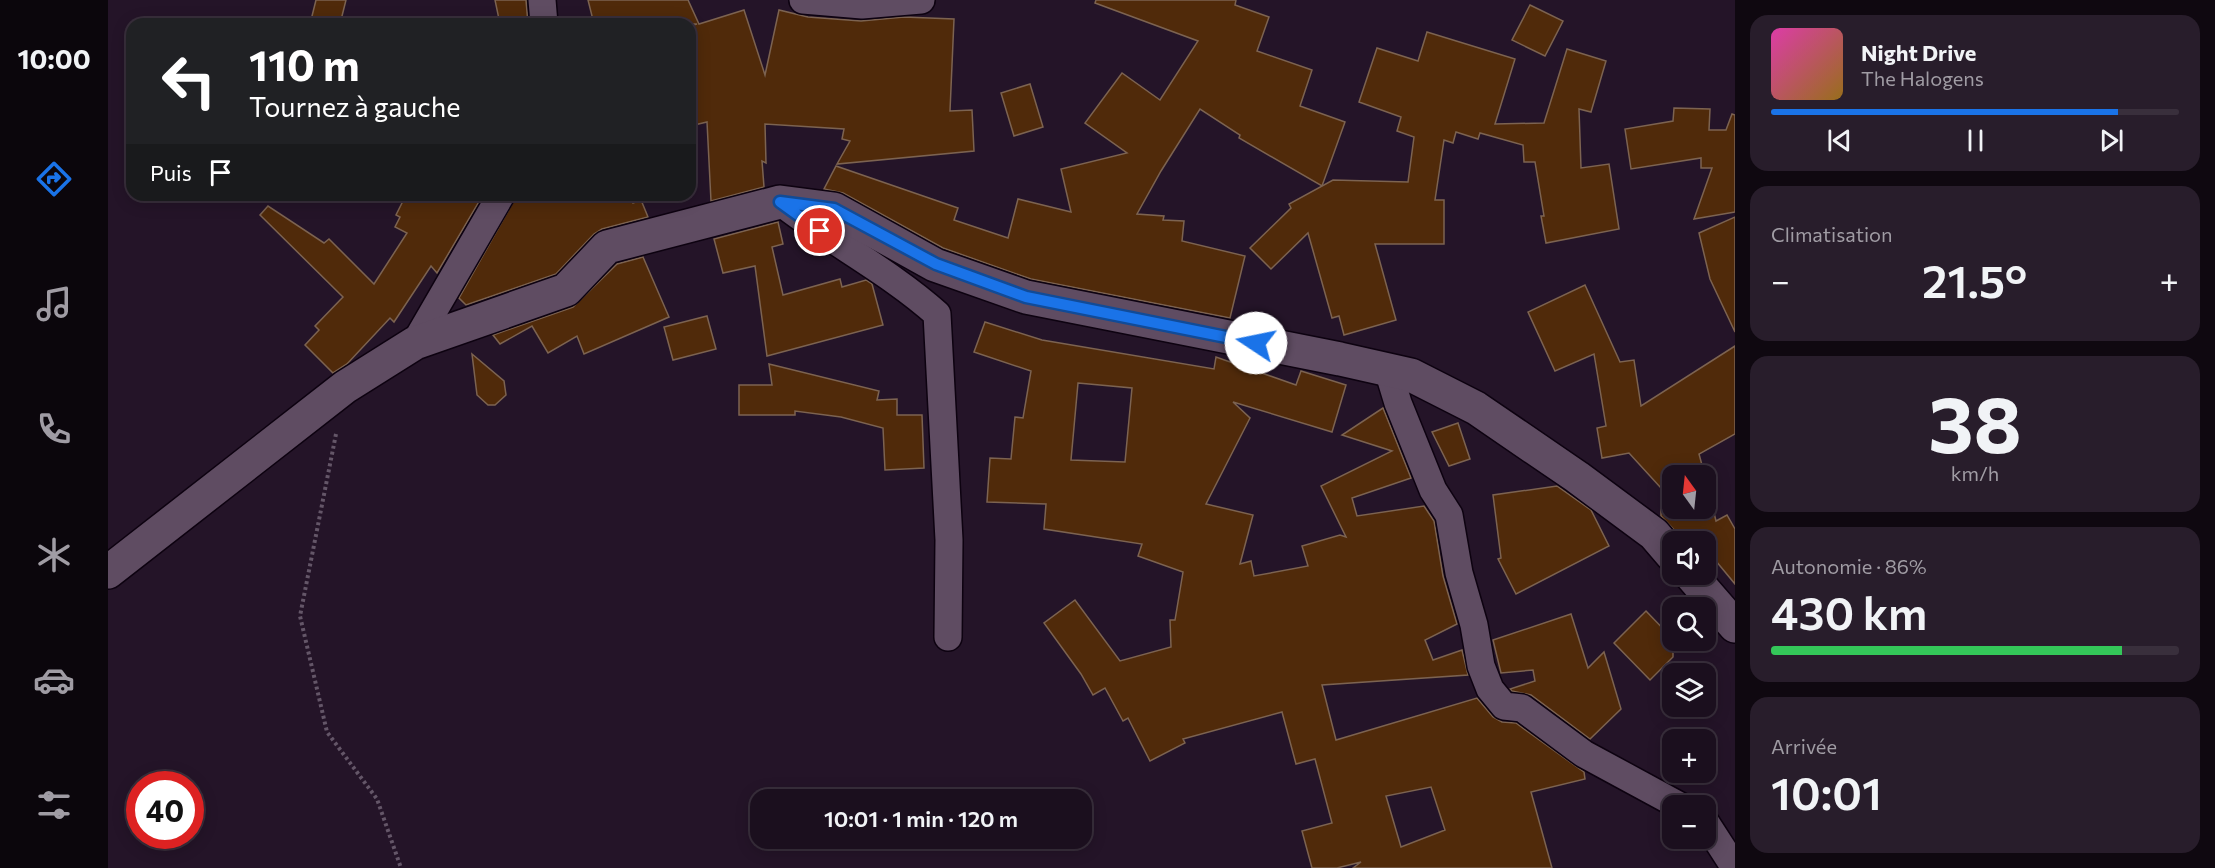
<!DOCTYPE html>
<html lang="fr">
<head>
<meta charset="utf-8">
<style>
  body { margin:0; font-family:Commissioner,sans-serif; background:#281d2b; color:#f1f3f6; height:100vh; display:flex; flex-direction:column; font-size:22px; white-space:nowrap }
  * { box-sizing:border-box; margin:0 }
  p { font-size:20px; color:#a09ca4 }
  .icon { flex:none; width:33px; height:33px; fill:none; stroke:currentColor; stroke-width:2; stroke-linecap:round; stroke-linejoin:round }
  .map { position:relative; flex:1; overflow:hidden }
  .panel { display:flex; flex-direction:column; gap:15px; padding:15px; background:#0f0810; width:480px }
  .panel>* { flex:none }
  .top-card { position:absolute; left:18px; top:18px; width:570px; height:183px; border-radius:18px; box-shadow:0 3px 15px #0003,0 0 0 2px #392f3c; background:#202124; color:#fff; overflow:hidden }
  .needle { width:39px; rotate:345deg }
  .fabs { position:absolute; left:1554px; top:465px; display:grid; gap:12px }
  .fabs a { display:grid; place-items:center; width:54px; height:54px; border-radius:12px; background:#1b0f1e; box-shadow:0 3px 15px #0003,0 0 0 2px #392f3c; font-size:30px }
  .speed { position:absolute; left:18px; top:771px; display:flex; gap:12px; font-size:30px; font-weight:700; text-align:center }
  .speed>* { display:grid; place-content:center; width:78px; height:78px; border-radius:50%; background:#1b0f1e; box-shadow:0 3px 15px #0003,0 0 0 2px #392f3c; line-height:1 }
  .speed .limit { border:9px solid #d22; background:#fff; color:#111 }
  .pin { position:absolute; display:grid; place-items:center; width:51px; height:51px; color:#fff; margin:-26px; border:3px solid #fff; border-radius:50%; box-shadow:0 2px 6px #0007 }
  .me { position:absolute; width:66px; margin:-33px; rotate:281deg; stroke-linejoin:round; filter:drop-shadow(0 0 4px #0008) }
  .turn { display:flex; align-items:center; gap:21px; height:126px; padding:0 24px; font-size:27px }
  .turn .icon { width:78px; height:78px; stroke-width:2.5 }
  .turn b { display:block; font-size:42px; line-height:51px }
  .then { display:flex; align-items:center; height:57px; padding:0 24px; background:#0003; gap:12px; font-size:22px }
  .big { font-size:45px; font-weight:600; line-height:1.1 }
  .panel .widget { flex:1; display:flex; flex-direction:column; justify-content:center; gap:9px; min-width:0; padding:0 21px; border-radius:18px; background:#281d2b }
  .panel .dial { align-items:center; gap:0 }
  .dial b { font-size:78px; line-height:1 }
  .song { display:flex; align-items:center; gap:18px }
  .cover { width:72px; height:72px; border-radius:9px; background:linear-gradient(135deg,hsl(320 70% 55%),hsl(40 70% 35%)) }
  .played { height:6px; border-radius:3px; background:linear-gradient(90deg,#1a73e8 85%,#392f3c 85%) }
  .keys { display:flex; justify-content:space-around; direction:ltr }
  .heat { display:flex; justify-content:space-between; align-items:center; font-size:33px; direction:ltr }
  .charge { height:9px; border-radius:4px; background:linear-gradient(90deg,#34c759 86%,#392f3c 0) }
  .trip { position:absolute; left:642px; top:789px; width:342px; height:60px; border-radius:18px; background:#1b0f1e; box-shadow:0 3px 15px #0003,0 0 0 2px #392f3c; font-weight:600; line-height:60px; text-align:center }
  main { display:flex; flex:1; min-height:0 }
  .dock { display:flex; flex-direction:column; width:108px; justify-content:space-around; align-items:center; background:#0b060c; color:#a09ca4 }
  .dock .icon { width:42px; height:42px }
  .dock .on { color:#1a73e8 }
  .dock b { font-size:27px; color:#f1f3f6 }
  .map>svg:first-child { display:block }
  .building { fill:#502a0a; stroke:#7c6351; stroke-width:1.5; fill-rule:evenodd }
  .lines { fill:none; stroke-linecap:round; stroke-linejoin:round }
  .street-casing { stroke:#0d0210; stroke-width:30 }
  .secondary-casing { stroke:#0d0210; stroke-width:36 }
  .path { stroke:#645668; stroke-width:4; stroke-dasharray:3 3; stroke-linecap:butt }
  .street { stroke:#5f4c62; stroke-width:27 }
  .secondary { stroke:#5f4c62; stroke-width:33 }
  .route-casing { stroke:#114b97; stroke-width:15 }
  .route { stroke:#1a73e8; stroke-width:10 }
</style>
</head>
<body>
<main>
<nav class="dock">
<b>10:00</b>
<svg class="icon on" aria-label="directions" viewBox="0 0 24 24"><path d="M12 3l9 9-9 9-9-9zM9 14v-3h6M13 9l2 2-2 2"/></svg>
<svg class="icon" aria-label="music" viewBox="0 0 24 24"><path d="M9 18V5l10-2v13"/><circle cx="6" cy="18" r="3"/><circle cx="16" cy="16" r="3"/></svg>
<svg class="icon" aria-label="phone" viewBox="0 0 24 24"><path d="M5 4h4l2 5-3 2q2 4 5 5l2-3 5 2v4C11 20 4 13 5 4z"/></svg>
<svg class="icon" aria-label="climate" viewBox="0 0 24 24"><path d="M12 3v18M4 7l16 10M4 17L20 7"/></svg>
<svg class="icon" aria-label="car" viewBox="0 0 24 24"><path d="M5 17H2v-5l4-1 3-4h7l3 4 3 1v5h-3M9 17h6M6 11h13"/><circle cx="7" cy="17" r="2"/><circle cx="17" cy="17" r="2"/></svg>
<svg class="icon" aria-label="filters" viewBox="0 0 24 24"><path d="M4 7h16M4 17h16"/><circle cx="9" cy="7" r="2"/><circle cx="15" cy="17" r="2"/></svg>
</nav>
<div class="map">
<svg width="1627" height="868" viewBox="0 0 1627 868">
  <rect width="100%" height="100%" fill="#241428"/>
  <g class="building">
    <path d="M208 0H238L232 24H202Z"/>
    <path d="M387 0H418L420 24H392Z"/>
    <path d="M480 0H580L591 24 636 10 657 75 671 10 700 17 753 21 796 17 846 19 842 111 864 110 866 151 729 164 742 141 734 139 736 129 657 124 658 163 654 161 656 187 603 201 599 122 582 126V26L589 24H486Z"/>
    <path d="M988 0H1128L1127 5 1161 17 1149 51 1204 70 1192 106 1237 122 1214 186 1131 138 1132 135 1092 109 1053 171 1029 214 1056 216 1055 220 1076 221 1074 241 1137 256 1122 318 923 279 835 248 735 193 716 189 728 166 850 208 846 220 900 238 910 199 963 212 953 169 1019 153 977 123 1014 73 1052 100 1090 41 987 3Z"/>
    <path d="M1422 5 1455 21 1437 56 1404 40Z"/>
    <path d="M1319 32 1407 59 1387 124 1436 123 1459 49 1498 61 1483 112 1471 109 1473 168 1501 164 1511 229 1438 243 1433 216H1436L1427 162H1416L1415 145 1372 133 1370 139 1348 132 1345 143 1336 140 1327 200H1336V244H1267L1288 320 1236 335 1231 316 1224 318 1200 233 1163 269 1142 248 1183 208 1181 204 1225 180 1300 182 1306 137 1289 131 1293 117 1251 102 1269 48 1310 61Z"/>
    <path d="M922 84 935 127 906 136 893 93Z"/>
    <path d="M1566 108 1602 109 1601 130H1618L1624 114 1627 115V212L1586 219 1604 168H1593V158L1523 169 1517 129 1565 121Z"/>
    <path d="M298 195H375L329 273 323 266 286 322 282 318 239 364 225 373 197 345 211 330 207 326 235 297 152 215 160 206 216 243 221 239 266 284 299 233 287 227 292 217 288 215Z"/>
    <path d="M409 195H522L525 203 533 200 540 217 494 229 486 234 448 274 358 305 351 298Z"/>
    <path d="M1627 217V332L1602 279 1591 233Z"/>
    <path d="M670 222 675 244 664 247 675 295 732 279 734 287 758 280 764 284 775 325 659 356 647 266 615 273 606 239Z"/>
    <path d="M535 257 561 317 476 354 469 336 440 353 424 326 392 344 385 335 465 307 509 264Z"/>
    <path d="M1477 285 1512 362 1526 360 1533 406 1627 346V434L1591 454 1597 476H1564V508H1598V480L1608 521 1619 515 1627 529V584L1598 549V542H1591L1582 531 1573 537 1553 516V488L1521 453 1494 458 1489 428 1498 426 1486 354 1447 371 1420 312Z"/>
    <path d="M599 316 608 349 565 360 556 327Z"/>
    <path d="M877 322 934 340 1106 369 1108 357 1188 385 1193 371 1238 385 1224 432 1125 402 1142 418 1098 504 1145 515 1132 564 1143 561 1146 576 1200 566 1194 546 1232 535 1238 537 1213 486 1284 451 1234 435 1275 408 1303 478 1244 498 1249 516 1316 506 1326 521 1335 576 1349 624 1317 640 1325 660 1354 650 1360 675 1214 685 1228 740 1369 698 1385 717 1394 722 1408 723 1476 772 1477 779 1423 792 1444 868H1245L1253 862 1229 868H1204L1194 831 1224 823 1207 759 1188 764 1174 712 1075 739 1077 743 1042 761 1020 718 1015 721 997 688 985 695 973 674 936 623 967 600 1012 661 1063 647 1062 620H1067L1075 572 1030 556 1034 544 936 529 938 504 879 502 882 458 903 459 907 417 915 418 923 371 866 352ZM970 383 1024 388 1017 462 963 460ZM1323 787 1337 830 1293 847 1278 796Z"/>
    <path d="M364 354 396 381 398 395 387 405H380L369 395Z"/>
    <path d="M661 364 771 391 769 400 789 399V415H814L816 468 777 470 775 428 733 417 687 411V415H631V385H664Z"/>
    <path d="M1350 423 1362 459 1341 466 1324 432Z"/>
    <path d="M1449 486 1483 510 1501 546 1408 594 1390 559 1393 558 1385 495Z"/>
    <path d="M1538 611 1563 637 1559 641 1565 647V657L1542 680 1506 643Z"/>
    <path d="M1463 614 1480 668 1496 652 1513 709 1482 739 1423 695 1404 691 1402 689 1427 681 1425 670 1393 673 1385 640Z"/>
  </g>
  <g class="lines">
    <defs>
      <g id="street">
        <path d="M434 0 436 24"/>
        <path d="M695 0 754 5 813 0"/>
        <path d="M672 202C723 242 781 271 829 314L841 540 840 637"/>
        <path d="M307 343 393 195"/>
        <path d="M1280 370 1290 403 1325 490 1341 515 1351 573 1366 625 1373 666 1382 689 1396 706 1414 708 1476 754 1572 806"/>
        <path d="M1598 823 1627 868"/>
      </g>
      <g id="secondary">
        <path d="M0 572 237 387 307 343 458 290 499 247 672 202 726 209 827 265 918 297 1232 359 1303 375 1368 408 1469 477 1546 534 1564 555"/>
        <path d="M1582 574 1627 626"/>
      </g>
    </defs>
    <use href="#street" class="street-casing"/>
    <use href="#secondary" class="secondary-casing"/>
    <path class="path" d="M228 434 192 616 219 732 269 799 293 868"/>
    <use href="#street" class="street"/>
    <use href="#secondary" class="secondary"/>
  </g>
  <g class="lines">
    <defs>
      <path id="route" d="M712 231 672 202 726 209 828 264 918 297 1148 343"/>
    </defs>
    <use href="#route" class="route-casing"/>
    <use href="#route" class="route"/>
  </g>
</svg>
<div class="fabs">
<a><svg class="needle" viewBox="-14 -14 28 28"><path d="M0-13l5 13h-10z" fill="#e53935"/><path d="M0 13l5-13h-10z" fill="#a09ca4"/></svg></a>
<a><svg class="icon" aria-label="sound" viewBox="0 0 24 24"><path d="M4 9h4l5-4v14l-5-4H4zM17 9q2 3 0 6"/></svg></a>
<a><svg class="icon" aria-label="search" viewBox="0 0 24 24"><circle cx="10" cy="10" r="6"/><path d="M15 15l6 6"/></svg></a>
<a><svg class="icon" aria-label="layers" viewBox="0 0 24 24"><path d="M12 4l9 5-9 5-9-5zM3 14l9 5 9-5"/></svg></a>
<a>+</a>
<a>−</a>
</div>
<div class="speed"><div class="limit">40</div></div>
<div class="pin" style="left:712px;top:231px;background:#d93025"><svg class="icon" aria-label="arrive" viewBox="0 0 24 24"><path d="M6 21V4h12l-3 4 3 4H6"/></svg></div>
<svg class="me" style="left:1148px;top:343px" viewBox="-20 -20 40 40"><circle r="19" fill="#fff"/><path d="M0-13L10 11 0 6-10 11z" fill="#1a73e8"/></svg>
<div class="trip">10:01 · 1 min · 120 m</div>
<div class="top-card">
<div class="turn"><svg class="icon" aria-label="left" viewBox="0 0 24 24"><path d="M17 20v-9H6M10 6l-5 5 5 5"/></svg><div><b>110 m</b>Tournez à gauche</div></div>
<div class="then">Puis<svg class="icon" aria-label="arrive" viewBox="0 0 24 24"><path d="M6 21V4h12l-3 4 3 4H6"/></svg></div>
</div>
</div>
<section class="panel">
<div class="widget">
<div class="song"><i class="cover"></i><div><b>Night Drive</b><p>The Halogens</p></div></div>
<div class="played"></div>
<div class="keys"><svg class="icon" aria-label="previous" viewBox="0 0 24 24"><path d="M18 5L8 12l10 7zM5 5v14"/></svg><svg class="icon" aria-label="pause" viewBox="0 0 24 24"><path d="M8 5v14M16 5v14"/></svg><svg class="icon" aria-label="next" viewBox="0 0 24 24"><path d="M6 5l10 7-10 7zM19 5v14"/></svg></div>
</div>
<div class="widget"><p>Climatisation</p>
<div class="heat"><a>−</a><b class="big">21.5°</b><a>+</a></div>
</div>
<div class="widget dial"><b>38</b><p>km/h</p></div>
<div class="widget"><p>Autonomie · 86%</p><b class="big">430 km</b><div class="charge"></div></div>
<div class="widget"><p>Arrivée</p><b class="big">10:01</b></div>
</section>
</main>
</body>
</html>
